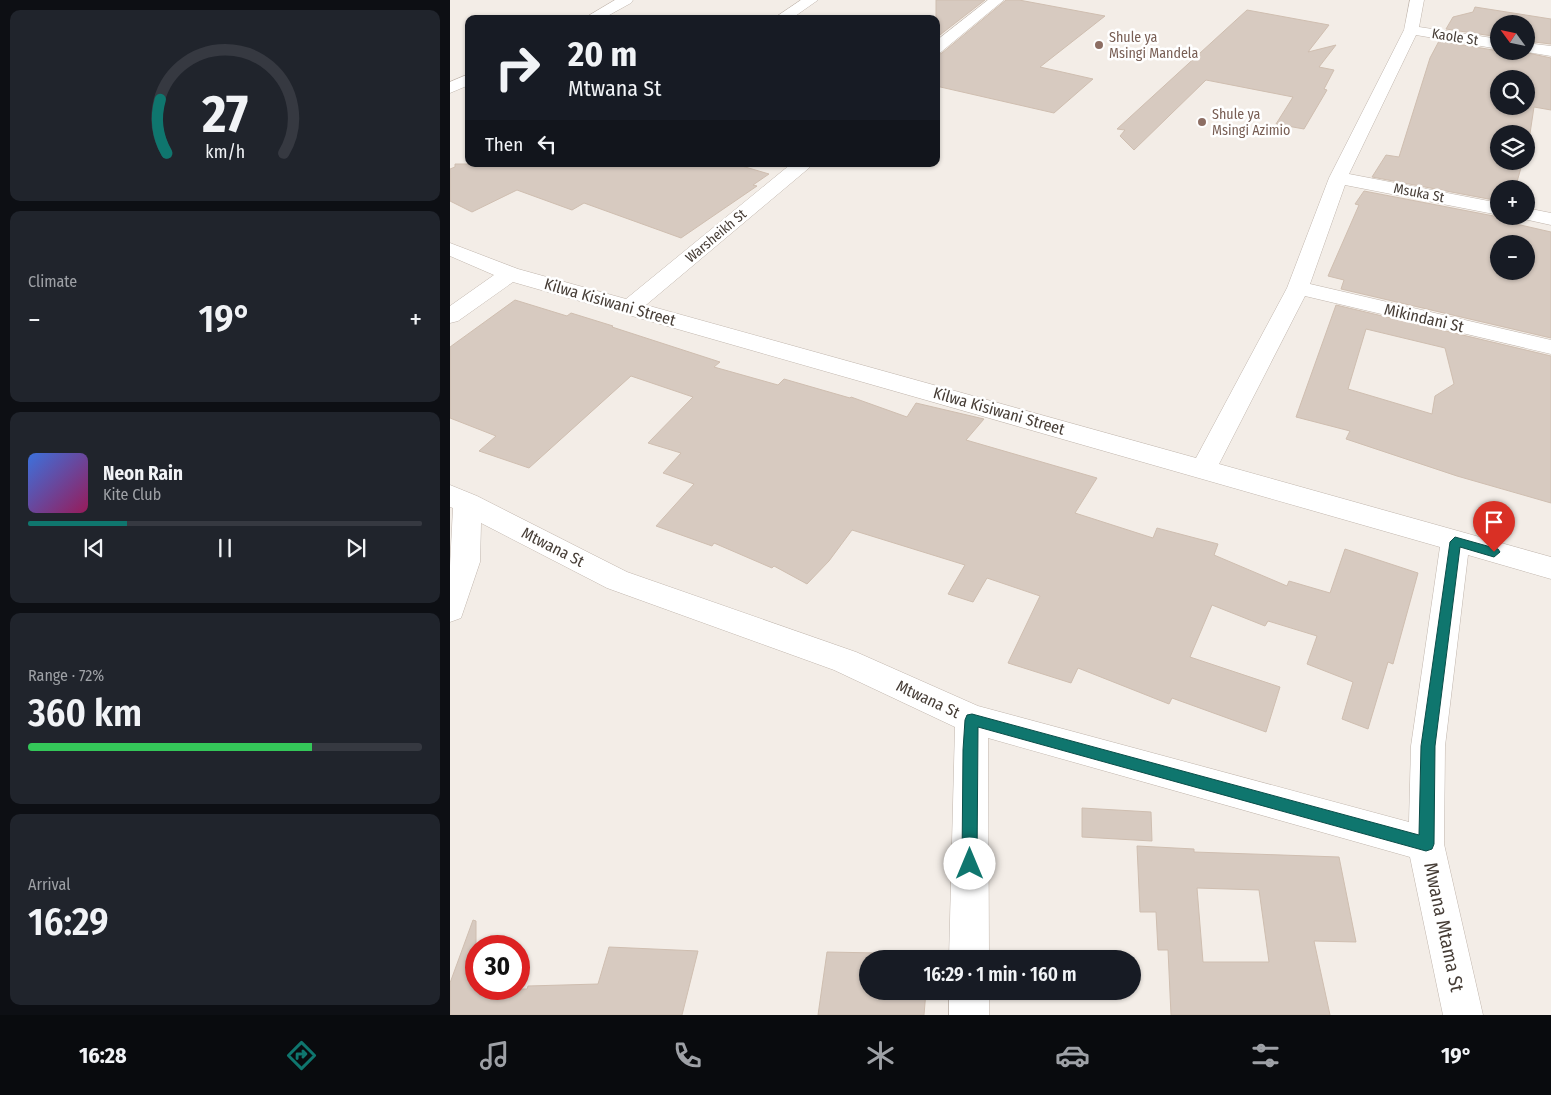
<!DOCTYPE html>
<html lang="en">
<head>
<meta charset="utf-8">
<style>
  body { margin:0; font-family:"Fira Sans Condensed",sans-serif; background:#20242c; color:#f1f3f6; height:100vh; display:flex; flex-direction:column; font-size:19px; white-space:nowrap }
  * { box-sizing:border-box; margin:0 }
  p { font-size:16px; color:#9ea1a6 }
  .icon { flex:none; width:28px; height:28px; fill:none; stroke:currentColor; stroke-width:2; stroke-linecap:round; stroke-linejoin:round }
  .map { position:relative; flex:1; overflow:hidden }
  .side { display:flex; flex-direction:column; gap:10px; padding:10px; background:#0d0f14; width:450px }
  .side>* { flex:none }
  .guide { position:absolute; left:15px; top:15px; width:475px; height:152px; border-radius:10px; box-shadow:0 1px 4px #0004; background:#171b24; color:#f1f3f6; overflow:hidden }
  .needle { width:32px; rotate:303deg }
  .buttons { position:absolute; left:1040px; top:15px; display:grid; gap:10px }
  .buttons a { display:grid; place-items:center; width:45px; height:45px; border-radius:50%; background:#171b24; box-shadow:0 1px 4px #0004; font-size:25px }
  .speed { position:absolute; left:15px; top:935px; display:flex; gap:10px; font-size:25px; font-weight:700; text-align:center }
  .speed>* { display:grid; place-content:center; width:65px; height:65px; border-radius:50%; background:#171b24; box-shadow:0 1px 4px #0004; line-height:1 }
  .speed .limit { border:8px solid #d22; background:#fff; color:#111 }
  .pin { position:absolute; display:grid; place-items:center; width:42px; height:42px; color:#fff; margin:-51px -21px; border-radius:50% 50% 50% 0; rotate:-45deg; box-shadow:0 0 5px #0007 }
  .pin .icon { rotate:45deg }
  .me { position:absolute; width:55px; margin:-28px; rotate:0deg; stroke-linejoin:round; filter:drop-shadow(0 0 4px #0008) }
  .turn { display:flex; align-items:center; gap:18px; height:105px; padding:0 20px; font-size:22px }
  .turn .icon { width:65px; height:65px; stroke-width:2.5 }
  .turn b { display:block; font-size:35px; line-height:42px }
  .then { display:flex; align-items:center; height:48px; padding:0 20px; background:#0003; gap:10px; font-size:19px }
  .big { font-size:38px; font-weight:600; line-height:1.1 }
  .side .widget { flex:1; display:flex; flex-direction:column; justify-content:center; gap:8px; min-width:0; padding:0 18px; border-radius:10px; background:#20242c }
  .side .dial { align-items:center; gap:0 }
  .dial svg { height:130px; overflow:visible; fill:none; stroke:#363941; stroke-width:7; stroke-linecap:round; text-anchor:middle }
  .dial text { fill:#f1f3f6; stroke:none }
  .song { display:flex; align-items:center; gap:15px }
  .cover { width:60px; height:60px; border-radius:8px; background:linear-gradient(135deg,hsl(220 70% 55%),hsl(330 70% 35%)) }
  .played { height:5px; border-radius:2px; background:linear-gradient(90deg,#0f766e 25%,#363941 25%) }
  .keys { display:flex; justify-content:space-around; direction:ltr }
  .heat { display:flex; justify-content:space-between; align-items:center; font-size:28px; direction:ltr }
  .charge { height:8px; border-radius:4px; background:linear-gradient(90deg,#34c759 72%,#363941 0) }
  .trip { position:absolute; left:409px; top:950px; width:282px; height:50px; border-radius:25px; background:#171b24; box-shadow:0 1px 4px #0004; font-weight:600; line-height:50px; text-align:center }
  .menu { display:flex; height:80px; justify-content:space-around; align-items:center; background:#090b0e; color:#9ea1a6 }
  .menu .icon { width:35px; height:35px }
  .menu .current { color:#0f766e }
  .menu b { font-size:22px; color:#f1f3f6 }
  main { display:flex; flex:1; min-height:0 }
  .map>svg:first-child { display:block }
  .building { fill:#d7cac0; stroke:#cfbeb0; fill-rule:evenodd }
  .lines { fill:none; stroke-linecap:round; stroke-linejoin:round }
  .minor-casing { stroke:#c1b6ad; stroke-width:1 }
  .minor { fill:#fff; fill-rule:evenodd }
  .route { fill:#0f766e; stroke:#0a4d48 }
  .education-dot { fill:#8d6e63; stroke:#fff; stroke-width:2 }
  .labels { text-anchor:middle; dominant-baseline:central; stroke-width:5; stroke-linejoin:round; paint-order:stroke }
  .far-education-label { font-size:14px; fill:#785e54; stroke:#fff; text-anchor:start }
  .far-street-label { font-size:14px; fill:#463d36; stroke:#fff }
  .street-label { font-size:16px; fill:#463d36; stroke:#fff }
  .near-street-label { font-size:19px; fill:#463d36; stroke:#fff }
</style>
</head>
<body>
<main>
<section class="side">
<div class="widget dial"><svg viewBox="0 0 100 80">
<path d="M14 69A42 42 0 1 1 86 69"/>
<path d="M14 69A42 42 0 0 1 10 36" stroke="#0f766e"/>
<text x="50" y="56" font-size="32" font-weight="700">27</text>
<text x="50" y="72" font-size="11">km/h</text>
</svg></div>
<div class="widget"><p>Climate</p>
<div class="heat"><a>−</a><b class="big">19°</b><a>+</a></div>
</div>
<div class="widget">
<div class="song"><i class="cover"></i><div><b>Neon Rain</b><p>Kite Club</p></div></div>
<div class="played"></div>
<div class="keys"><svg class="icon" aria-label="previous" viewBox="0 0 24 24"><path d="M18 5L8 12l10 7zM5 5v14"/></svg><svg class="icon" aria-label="pause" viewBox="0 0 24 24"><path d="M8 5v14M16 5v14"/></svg><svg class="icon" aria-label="next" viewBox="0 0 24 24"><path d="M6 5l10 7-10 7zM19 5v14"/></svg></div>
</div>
<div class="widget"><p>Range · 72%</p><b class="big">360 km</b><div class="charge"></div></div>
<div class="widget"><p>Arrival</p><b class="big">16:29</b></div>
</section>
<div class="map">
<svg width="1101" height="1015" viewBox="0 0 1101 1015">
  <rect width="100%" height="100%" fill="#f3ede7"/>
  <g class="building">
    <path d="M486 0H535L486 38Z"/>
    <path d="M556 0H569L655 16 590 67 643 79 604 113 486 86V56L492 53Z"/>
    <path d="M1025 7 1101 19V44L1076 41V24H1049V37L996 29 1003 17 1023 12Z"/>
    <path d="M797 10 879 25 858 52 886 45 869 67 884 70 874 89 877 90 854 129 826 124 843 97 756 80 684 150 670 136 675 130 667 129Z"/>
    <path d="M989 41 1049 51H1069L1101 58V110L1084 107 1076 160V134H1049V161H1076L1075 165 1072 164 1065 189H1049V201L922 177 936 155 949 157 980 58ZM1049 79H1076V106H1049Z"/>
    <path d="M5 164H285L319 174 303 185 307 186 231 238 134 203 122 210 67 190 22 212 0 201V169L5 167Z"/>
    <path d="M914 191 1049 217 1067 218 1066 224 1101 232V338L891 289 894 280 878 276 909 205 905 204ZM1049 244H1076V271H1049Z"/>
    <path d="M65 300 117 316 121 313 163 326 162 327 270 362 264 367 328 385 334 379 400 398 401 397 457 417 466 403 534 419 516 440 647 478 625 513 703 538 707 528 768 544 764 555 837 586 839 581 880 593 895 549 968 573 943 664 938 662 918 729 892 719 903 682 857 664 867 636 818 621 815 626 762 605 740 657 830 687 816 732 722 698 719 704 628 668 621 683 558 663 590 596 537 578 523 602 498 594 515 565 402 530 379 561 357 584 324 566 322 568 264 543 262 546 206 526 244 484 213 473 231 453 198 443 243 397 181 376 79 468 29 451 46 436 0 418V347Z"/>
    <path d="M886 305 1101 356V503L1007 476 896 439 900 431 846 417ZM916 329 995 348 1004 384 985 396 982 414 898 389Z"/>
    <path d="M632 808 701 812 702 841 632 837Z"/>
    <path d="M687 846 744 849V852L889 857 906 942 864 941 880 1015H721L718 950H708L706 912H690ZM747 888 809 890 819 962H753Z"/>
    <path d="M23 920 26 921V989H77L78 986 148 984 159 947 248 951 232 1015H0V983Z"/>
    <path d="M377 952 479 954 478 959H418V991H476L474 1015H368Z"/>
  </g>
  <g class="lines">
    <defs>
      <g id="minor">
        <path d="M165 0H183L181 3 152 19H133Z"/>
        <path d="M351 0H368L341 19H323Z"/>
        <path d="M538 0H554L491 52 486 54V41Z"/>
        <path d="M960 0H974L969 27 1049 39V49L966 35 899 174 1049 203V215L895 185 860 284 1101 340V354L855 296 769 464 1101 557V579L1018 555 995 746 994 844 1033 1015H993L960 857 538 738 539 959H499L505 727 384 670 157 588 31 523 30 562 11 618 0 622V566L3 508 0 507V485L27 496 177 572 406 652 528 706 959 822 961 746 990 547 63 282 8 321 0 323V306L44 275 0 256V243L68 269 176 299 341 164H361L359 168 196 305 746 458 837 288 879 178 954 30Z"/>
        <path d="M1076 43 1101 46V56L1071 51H1076Z"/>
        <path d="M19 74V85L0 93V82Z"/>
        <path d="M1076 208 1101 213V225L1069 218 1068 216H1076Z"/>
        <rect x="499" y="991" width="40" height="24"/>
      </g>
    </defs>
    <use href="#minor" class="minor-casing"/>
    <use href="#minor" class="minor"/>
  </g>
  <path class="route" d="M1005 537 1048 549 1050 552 1044 557 1010 547 985 746 984 844 982 849 976 851 528 727 527 864 525 869 520 871 514 869 512 864 513 750 515 720 517 715 522 714 969 835 971 746 1000 542Z"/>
  <g class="education-dot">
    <circle cx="649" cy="45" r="5"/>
    <circle cx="752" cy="122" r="5"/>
  </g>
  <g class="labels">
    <g class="far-education-label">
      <text x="659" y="37">Shule ya<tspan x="659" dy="16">Msingi Mandela</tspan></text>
      <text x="762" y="114">Shule ya<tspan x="762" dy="16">Msingi Azimio</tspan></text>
    </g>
    <g class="far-street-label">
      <text transform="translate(1005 37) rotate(9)">Kaole St</text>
      <text transform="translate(969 193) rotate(11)">Msuka St</text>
      <text transform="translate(266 236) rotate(-40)">Warsheikh St</text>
    </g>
    <g class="street-label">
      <text transform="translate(160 302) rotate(16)">Kilwa Kisiwani Street</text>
      <text transform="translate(974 318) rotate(13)">Mikindani St</text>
      <text transform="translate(549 411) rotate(16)">Kilwa Kisiwani Street</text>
      <text transform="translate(103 547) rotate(27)">Mtwana St</text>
      <text transform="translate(478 699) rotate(25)">Mtwana St</text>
    </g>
    <g class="near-street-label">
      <text transform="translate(994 927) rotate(78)">Mwana Mtama St</text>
    </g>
  </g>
</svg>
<div class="buttons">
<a><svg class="needle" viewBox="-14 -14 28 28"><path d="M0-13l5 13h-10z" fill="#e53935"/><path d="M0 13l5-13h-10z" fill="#9ea1a6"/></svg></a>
<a><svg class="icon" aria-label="search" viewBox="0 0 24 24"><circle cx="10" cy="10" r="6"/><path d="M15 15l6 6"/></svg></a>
<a><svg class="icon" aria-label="layers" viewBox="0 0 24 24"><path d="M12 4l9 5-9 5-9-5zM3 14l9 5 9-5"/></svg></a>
<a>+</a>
<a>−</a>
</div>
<div class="speed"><div class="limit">30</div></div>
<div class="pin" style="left:1044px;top:552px;background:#d93025"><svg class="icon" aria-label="arrive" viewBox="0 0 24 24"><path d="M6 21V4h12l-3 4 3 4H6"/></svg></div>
<svg class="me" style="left:520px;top:864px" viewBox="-20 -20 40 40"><circle r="19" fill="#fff"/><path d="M0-13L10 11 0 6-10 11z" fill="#0f766e"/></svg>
<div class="trip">16:29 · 1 min · 160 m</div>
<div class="guide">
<div class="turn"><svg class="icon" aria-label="right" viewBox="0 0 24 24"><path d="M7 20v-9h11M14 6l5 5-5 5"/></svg><div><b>20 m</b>Mtwana St</div></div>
<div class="then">Then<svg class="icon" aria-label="left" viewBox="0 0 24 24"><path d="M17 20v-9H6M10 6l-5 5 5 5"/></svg></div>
</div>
</div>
</main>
<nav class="menu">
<b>16:28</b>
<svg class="icon current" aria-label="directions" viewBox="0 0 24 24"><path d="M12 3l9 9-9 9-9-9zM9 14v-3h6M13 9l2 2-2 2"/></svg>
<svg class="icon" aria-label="music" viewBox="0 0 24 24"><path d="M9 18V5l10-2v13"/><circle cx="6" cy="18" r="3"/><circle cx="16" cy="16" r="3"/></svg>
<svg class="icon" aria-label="phone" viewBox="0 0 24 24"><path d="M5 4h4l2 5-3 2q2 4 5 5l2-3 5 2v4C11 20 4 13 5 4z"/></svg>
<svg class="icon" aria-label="climate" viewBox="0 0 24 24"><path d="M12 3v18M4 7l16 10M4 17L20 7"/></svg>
<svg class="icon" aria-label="car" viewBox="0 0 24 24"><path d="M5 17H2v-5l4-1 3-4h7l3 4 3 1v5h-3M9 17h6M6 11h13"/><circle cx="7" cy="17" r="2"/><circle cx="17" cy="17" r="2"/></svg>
<svg class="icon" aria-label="filters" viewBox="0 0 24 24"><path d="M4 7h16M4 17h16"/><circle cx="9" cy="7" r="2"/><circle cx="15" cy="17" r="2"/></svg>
<b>19°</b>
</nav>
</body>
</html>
